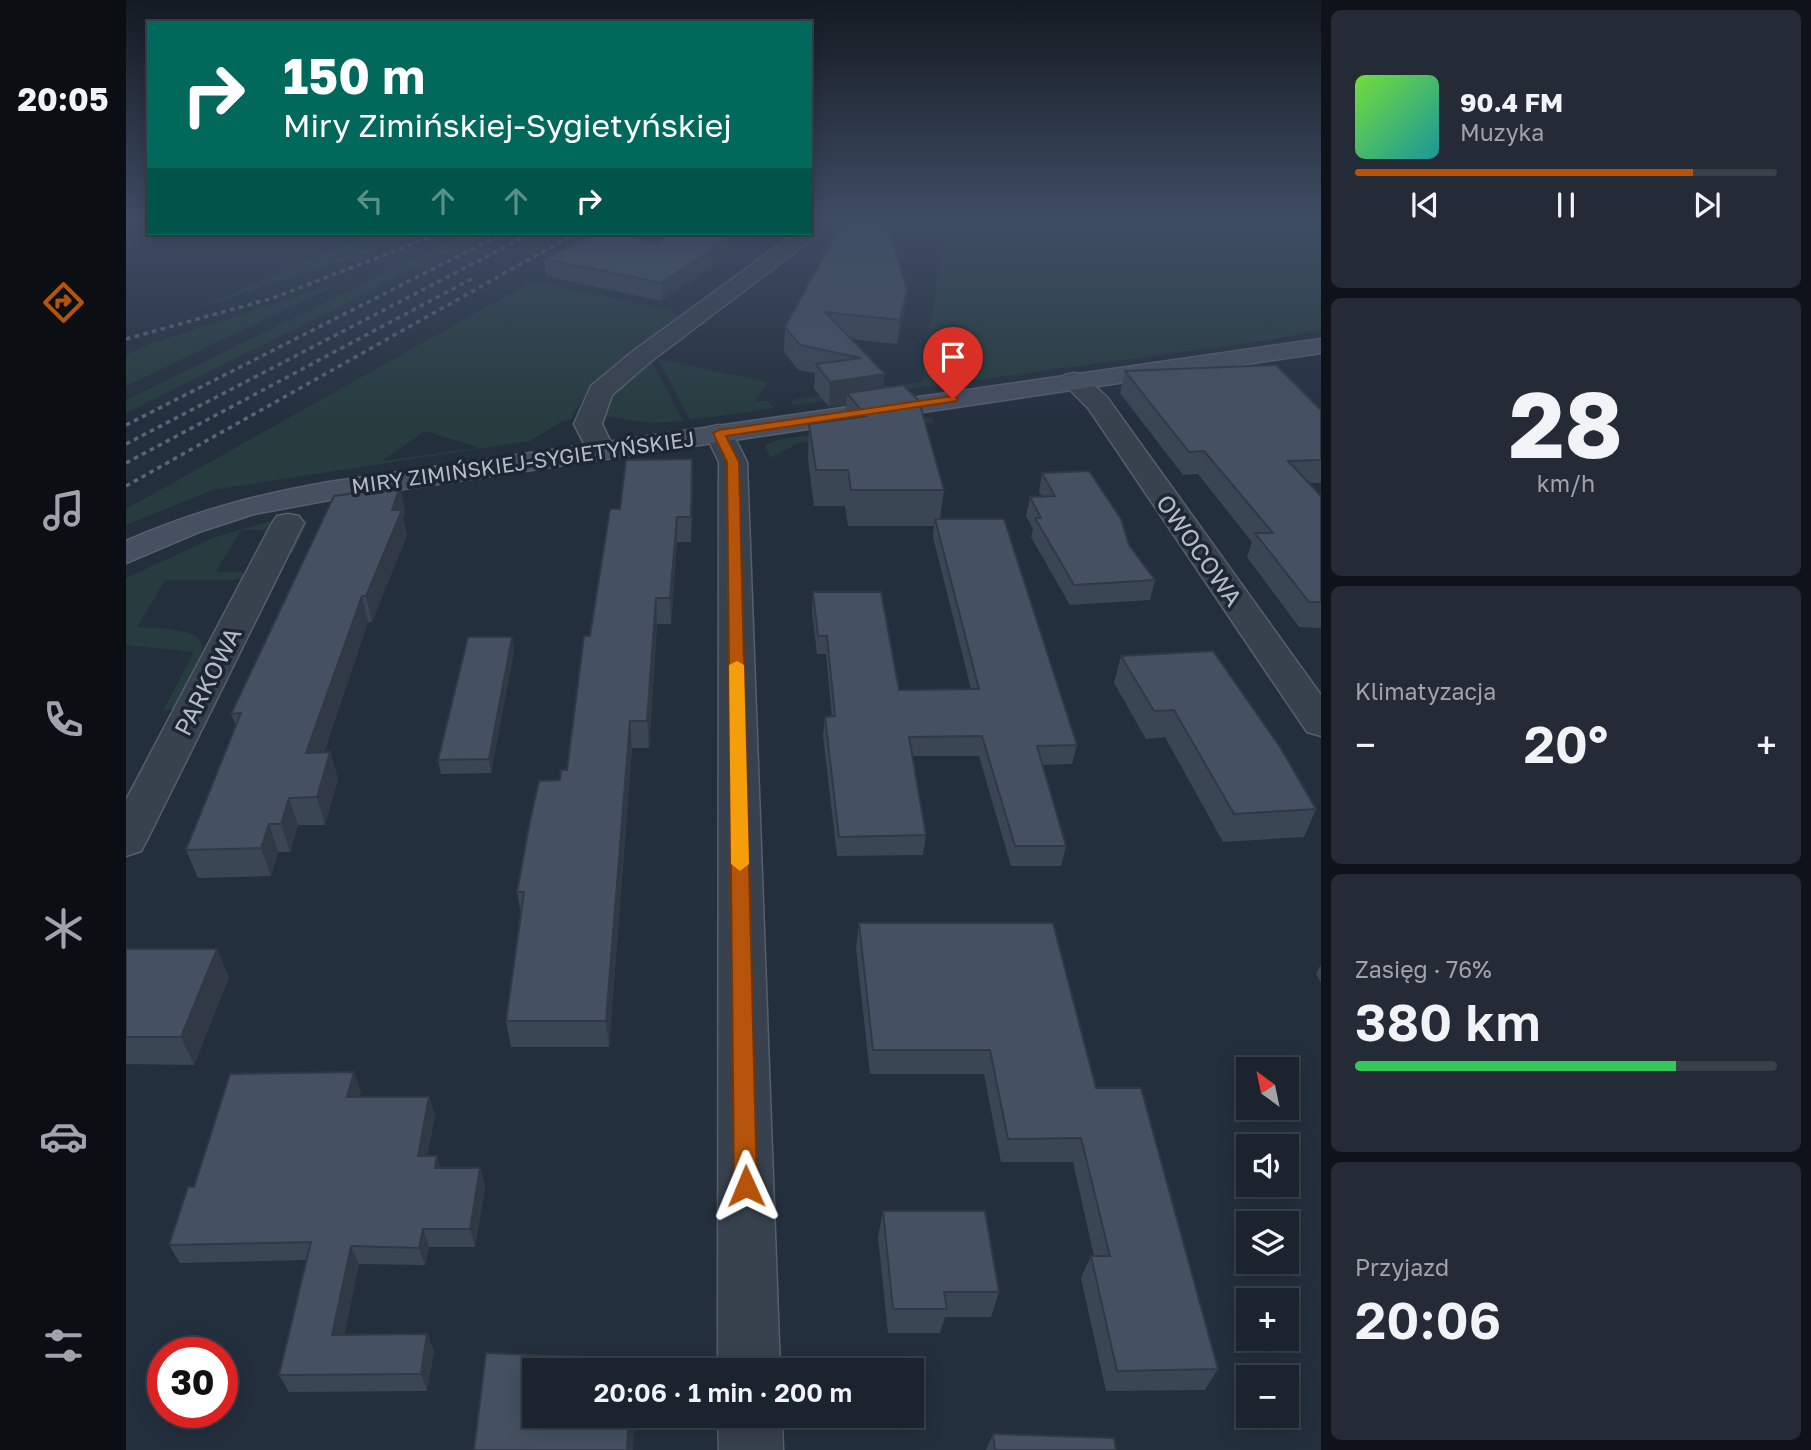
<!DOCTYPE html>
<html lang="pl">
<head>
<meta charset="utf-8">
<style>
  body { margin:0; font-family:"Golos Text",sans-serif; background:#242b36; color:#f1f3f6; height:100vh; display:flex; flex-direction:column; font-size:26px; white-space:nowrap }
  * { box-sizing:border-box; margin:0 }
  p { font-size:23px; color:#a0a4aa }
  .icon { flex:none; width:38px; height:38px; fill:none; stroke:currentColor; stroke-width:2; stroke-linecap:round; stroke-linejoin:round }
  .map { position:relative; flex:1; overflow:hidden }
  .panel { display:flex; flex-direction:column; gap:10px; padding:10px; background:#0f1319; width:490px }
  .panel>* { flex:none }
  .hud { position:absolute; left:21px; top:21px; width:665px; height:214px; border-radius:0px; box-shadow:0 4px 18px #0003,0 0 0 2px #39404a; background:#00695c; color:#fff; overflow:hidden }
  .needle { width:46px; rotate:327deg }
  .buttons { position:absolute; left:1110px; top:1057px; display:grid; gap:14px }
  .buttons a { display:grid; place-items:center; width:63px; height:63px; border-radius:0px; background:#1b232e; box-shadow:0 4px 18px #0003,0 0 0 2px #39404a; font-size:35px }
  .speed { position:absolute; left:21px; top:1337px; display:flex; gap:14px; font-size:35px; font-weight:700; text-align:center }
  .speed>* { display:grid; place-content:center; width:91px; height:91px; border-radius:50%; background:#1b232e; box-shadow:0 4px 18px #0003,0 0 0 2px #39404a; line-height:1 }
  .speed .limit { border:10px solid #d22; background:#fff; color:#111 }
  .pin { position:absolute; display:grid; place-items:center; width:60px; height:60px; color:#fff; margin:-72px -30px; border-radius:50% 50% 50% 0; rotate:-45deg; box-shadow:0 0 7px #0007 }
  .pin .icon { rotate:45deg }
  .me { position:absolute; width:77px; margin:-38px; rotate:359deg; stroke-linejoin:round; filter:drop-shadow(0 0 5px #0008) }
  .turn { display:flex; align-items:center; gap:24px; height:147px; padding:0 21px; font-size:32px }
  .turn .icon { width:91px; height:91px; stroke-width:2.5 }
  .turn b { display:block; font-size:49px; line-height:60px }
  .lanes { display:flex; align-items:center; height:66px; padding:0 21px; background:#0003; justify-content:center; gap:35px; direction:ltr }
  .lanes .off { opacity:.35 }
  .big { font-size:52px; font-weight:600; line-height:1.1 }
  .panel .card { flex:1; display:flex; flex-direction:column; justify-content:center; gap:10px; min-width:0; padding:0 24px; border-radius:10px; background:#242b36 }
  .panel .dial { align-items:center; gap:0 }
  .dial b { font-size:91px; line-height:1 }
  .song { display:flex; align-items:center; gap:21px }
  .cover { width:84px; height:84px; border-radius:10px; background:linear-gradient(135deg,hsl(100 70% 55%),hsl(180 70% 35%)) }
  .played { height:7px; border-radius:4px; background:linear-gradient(90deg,#b45309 80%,#39404a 80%) }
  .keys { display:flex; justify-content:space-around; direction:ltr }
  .heat { display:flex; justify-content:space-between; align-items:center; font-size:38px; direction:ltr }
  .charge { height:10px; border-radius:5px; background:linear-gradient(90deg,#34c759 76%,#39404a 0) }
  .trip { position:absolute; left:396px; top:1358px; width:402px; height:70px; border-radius:0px; background:#1b232e; box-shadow:0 4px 18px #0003,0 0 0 2px #39404a; font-weight:600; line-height:70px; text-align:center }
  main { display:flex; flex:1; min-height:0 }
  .tab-bar { display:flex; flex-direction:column; width:126px; justify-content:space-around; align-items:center; background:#0b0e12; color:#a0a4aa }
  .tab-bar .icon { width:49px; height:49px }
  .tab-bar .selected { color:#b45309 }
  .tab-bar b { font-size:32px; color:#f1f3f6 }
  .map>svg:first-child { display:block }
  .green { fill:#263c3f; fill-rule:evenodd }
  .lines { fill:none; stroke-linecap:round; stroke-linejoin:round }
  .street-casing { stroke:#565f6c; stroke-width:3 }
  .secondary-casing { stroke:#565f6c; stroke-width:3 }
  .street { fill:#38414e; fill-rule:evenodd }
  .secondary { fill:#465061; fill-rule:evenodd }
  .rail { stroke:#5a6575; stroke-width:3.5; stroke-dasharray:4.5 4.5; stroke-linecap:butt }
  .wall { fill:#3b4654 }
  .shaded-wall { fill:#303945 }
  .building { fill:#455162; stroke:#303945; stroke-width:2 }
  .route { fill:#b45309; stroke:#753606; stroke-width:2 }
  .slow { fill:#f59e0b }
  .labels { text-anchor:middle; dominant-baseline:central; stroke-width:7; stroke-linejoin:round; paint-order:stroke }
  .far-street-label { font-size:21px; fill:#b4bcc9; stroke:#1d2633 }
  .street-label { font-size:24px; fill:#b4bcc9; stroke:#1d2633 }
</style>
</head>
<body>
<main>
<nav class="tab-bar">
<b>20:05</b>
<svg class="icon selected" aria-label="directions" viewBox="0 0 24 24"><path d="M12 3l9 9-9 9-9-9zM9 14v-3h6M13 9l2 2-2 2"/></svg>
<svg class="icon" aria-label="music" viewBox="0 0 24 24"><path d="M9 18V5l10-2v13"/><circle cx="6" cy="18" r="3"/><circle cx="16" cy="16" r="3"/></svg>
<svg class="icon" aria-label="phone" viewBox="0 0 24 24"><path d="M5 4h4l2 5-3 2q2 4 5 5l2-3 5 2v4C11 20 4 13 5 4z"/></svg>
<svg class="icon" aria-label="climate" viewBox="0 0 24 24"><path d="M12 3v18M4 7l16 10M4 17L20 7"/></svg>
<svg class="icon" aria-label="car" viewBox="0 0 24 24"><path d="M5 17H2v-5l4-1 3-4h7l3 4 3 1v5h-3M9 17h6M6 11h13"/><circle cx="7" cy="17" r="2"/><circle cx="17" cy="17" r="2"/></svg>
<svg class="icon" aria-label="filters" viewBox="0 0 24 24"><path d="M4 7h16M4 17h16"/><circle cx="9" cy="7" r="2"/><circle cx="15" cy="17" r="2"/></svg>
</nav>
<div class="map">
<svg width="1195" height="1450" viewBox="0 0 1195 1450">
  <rect width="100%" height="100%" fill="#242f3e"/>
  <g class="green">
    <path d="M819 219H1195V330L1149 339 667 405 665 402 669 399 797 382 798 348 808 305Z"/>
    <path d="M247 233H302L69 309Z"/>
    <path d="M340 233H363L0 413V400Z"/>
    <path d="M219 281 0 386V355L27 343Z"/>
    <path d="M407 281 545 311 557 318C536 335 448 397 445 420L437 421 404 441 86 490 0 525V509ZM299 431 351 447 352 448 256 461Z"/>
    <path d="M532 359 642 382 628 402 642 401 648 408 564 420Z"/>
    <path d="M520 361 526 362 557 421 527 423 476 416 483 394Z"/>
    <path d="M806 417 809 423 673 443 644 458 639 445 656 439Z"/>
    <path d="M162 516 182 521 167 553 161 552 143 530H115L90 572H116L119 577 111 580H39L11 627C97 630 84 642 49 708L37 711 68 652 0 645V578L89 537Z"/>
  </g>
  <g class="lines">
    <defs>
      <g id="street">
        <path d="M684 227 692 233 689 237 524 362 486 395 476 424 489 451 485 457 475 460 465 457 448 424 465 386 506 352 669 233H684Z"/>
        <path d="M948 373 957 375 981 397 1195 695V736L1181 732 962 408 935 381 939 375Z"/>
        <path d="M593 425 603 427 621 462 654 1370H592L593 462 579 433 583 427Z"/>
        <path d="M162 514 173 516 178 523 21 840 15 851 0 856V800L146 523 151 516Z"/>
        <path d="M592 1416H656L657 1450H593Z"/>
      </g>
      <path id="secondary" d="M1195 339V353L203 500 128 514 73 532 0 563V541C68 511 130 495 203 482Z"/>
    </defs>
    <use href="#street" class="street-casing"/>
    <use href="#secondary" class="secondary-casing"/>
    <use href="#street" class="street"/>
    <use href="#secondary" class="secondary"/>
    <g class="rail">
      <path d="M0 339 147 298 315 233"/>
      <path d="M0 425 378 233"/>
      <path d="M0 444 406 233"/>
      <path d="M0 463 349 277"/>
      <path d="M0 486 450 233"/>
    </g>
  </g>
  <g class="wall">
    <path d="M718 219 781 290 778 314 771 344 725 339 757 388 818 490 814 519 951 745 946 764 917 765 940 846 935 866H885L853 756H787L800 835 797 855 711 856 697 736 699 717H706L700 654H691L686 611 687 592 773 690 845 689 807 537 808 526H722L719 506H688L682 459 683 424 719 419 720 405 703 407 688 389 689 373 672 370 658 352 659 327Z"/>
    <path d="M630 236 535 301 420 276 418 259Z"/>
    <path d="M999 371 1195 410V483H1183L1195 496V628L1173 627 1121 557 1126 542 1072 474 1057 475 994 393Z"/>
    <path d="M916 473 1003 545 1029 580 1024 600 944 605 905 537 907 529 900 516 904 497 916 496 913 492Z"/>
    <path d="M567 483 565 542H551L545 624H531L523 748H506L483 1047H385L380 1021 395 915 391 892 434 780 441 770 464 636 494 509Z"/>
    <path d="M274 487 279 512 277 517 281 535 246 622H242L198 752H204L212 779 199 825H172L164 852H152L145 876 72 878 60 850 110 726 105 714Z"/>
    <path d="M386 637 388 651 365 773 315 774 312 760Z"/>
    <path d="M995 656 1190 809 1178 837 1097 842 1039 737 1020 739 988 683Z"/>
    <path d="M733 923 970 1088 1092 1369 1079 1390 980 1391 955 1278 965 1256H968L947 1162H875L858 1074H744L730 948Z"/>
    <path d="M0 949 103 977 68 1065 0 1064Z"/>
    <path d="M1195 964V983L1190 974Z"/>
    <path d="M235 1091 233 1097H303L309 1116 301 1156H311L314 1168H354L359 1187 349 1247H303L299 1265 233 1264 218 1335 301 1334 308 1351 301 1391 163 1392 153 1375 181 1260 54 1263 43 1245 68 1187Z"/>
    <path d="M757 1211 873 1292 865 1317H819L814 1333H762L752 1237Z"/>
    <path d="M867 1434 990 1450H860Z"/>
  </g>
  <g class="shaded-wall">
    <path d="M611 233H630V236L535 301V283Z"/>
    <path d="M781 290 778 314 771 344 774 320Z"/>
    <path d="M759 374 756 400 721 393 720 405 703 407 704 382Z"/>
    <path d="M566 459 567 483 565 542V517Z"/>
    <path d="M274 487 279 512 277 517 281 535 246 622 240 596 266 510Z"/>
    <path d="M551 517V542L545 624 544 598Z"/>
    <path d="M236 596 242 622 188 780 180 753Z"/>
    <path d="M530 598 531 624 523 748 521 721Z"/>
    <path d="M386 637 388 651 365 773 363 759Z"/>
    <path d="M504 721 506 748 483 1047 480 1021Z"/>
    <path d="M204 752 212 779 199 825 191 797Z"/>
    <path d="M163 798 172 825 164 852 155 824Z"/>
    <path d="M143 824 152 852 145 876 135 848Z"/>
    <path d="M91 949 103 977 68 1065 55 1037Z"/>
    <path d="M228 1072 235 1091 228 1116 221 1097Z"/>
    <path d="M303 1097 309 1116 297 1175 292 1156Z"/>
    <path d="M311 1156 316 1175 309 1168Z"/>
    <path d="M354 1168 359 1187 349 1247 344 1229Z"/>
    <path d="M297 1229 303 1247 299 1265 293 1248Z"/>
    <path d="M225 1246 233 1264 215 1352 206 1335Z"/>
    <path d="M301 1334 308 1351 301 1391 295 1374Z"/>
    <path d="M503 1416H509L507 1450H501Z"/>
  </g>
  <g class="building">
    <path d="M718 219H760L781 290 774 320 699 312 759 374 704 382 690 364 735 358 674 345 659 327Z"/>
    <path d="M472 233H487L530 243 546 233H611L535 283 418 259Z"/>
    <path d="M1150 365 1195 410V460L1162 461 1195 496V602H1183L1129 533H1147L1078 451 1063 452 999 371Z"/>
    <path d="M777 385 793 401 818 490H725L722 470H690L683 424 740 416 721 393Z"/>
    <path d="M566 459 565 517H551L544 598H530L521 721H504L480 1021H380L398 892H391L404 821 413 781 434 780 435 770H441L458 636H464L484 509H494L500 460Z"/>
    <path d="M963 471 995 519 1003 545 1029 580 948 585 909 518H915L904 497 929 496 916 473Z"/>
    <path d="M274 487 266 510H276L240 596H236L180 753 204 752 191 797 163 798 155 824H143L135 848 60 850 115 713 105 714 208 496Z"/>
    <path d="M809 519H878L951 745 911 746 940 846H889L856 736 783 737 800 835 713 837 699 717 709 716 701 636H692L687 592H755L773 690 853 689Z"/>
    <path d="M342 637H386L363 759 312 760Z"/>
    <path d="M1087 651 1154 747 1190 809 1108 814 1048 710 1028 711 995 656Z"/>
    <path d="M733 923H927L970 1088H1015L1092 1369 991 1371 965 1256H984L955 1138 882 1139 864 1050H747Z"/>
    <path d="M0 949H91L55 1037H0Z"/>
    <path d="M228 1072 221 1097H303L292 1156H311L309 1168H354L344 1229H297L293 1248 225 1246 206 1335 301 1334 295 1374 153 1375 185 1242 43 1245 62 1187H68L104 1074Z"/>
    <path d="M757 1211H859L873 1292H818L821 1309H767Z"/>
    <path d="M360 1353 506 1359V1370H408V1416H503L501 1450H348Z"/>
    <path d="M867 1434 988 1438 990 1450H869Z"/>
  </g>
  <linearGradient id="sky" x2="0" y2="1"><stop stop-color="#141a22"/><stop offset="0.52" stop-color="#3f4d63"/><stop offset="1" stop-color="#3f4d63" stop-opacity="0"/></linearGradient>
  <rect width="1195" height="422" fill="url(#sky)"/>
  <path class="route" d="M827 396 832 399 831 401 600 436 613 462 631 1186 628 1194 620 1197 612 1194 608 1186 601 462 587 433 593 430Z"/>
  <path class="slow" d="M611 661 618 665 623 864 614 871 605 864 603 665Z"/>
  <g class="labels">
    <g class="far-street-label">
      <text transform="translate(397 462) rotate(-8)">MIRY ZIMIŃSKIEJ-SYGIETYŃSKIEJ</text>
    </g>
    <g class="street-label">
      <text transform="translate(1074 550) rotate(55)">OWOCOWA</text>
      <text transform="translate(81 681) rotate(-63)">PARKOWA</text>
    </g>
  </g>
</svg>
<div class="buttons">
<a><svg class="needle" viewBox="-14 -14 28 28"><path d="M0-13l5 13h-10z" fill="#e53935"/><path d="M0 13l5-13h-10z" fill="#a0a4aa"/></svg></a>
<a><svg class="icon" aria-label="sound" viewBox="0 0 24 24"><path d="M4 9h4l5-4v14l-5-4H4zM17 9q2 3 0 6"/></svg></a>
<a><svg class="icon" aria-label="layers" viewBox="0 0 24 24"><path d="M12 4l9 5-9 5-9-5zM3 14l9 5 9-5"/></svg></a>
<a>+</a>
<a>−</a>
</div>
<div class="speed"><div class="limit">30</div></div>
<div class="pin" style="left:827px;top:399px;background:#d93025"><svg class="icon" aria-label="arrive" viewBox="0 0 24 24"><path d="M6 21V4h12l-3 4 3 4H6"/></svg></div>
<svg class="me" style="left:620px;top:1186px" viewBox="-20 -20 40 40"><path d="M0-17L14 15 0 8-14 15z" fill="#b45309" stroke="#fff" stroke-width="4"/></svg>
<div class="trip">20:06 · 1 min · 200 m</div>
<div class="hud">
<div class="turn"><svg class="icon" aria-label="right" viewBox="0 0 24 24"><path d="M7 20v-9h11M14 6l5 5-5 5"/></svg><div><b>150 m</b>Miry Zimińskiej-Sygietyńskiej</div></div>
<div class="lanes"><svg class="icon off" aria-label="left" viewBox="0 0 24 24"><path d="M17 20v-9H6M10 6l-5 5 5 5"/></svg><svg class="icon off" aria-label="ahead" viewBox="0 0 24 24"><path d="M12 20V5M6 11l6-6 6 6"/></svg><svg class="icon off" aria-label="ahead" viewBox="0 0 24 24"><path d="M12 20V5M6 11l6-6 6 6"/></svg><svg class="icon" aria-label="right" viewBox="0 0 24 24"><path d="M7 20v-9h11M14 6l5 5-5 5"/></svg></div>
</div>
</div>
<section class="panel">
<div class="card">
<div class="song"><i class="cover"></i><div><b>90.4 FM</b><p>Muzyka</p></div></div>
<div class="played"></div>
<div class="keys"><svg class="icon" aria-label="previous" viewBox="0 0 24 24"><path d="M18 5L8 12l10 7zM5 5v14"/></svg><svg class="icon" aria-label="pause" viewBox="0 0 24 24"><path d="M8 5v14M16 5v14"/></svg><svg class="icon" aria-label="next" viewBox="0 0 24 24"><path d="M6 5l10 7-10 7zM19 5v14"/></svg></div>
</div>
<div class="card dial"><b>28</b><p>km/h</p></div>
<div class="card"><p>Klimatyzacja</p>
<div class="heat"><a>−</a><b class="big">20°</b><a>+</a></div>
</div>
<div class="card"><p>Zasięg · 76%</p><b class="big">380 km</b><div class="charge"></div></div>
<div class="card"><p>Przyjazd</p><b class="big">20:06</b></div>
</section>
</main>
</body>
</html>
